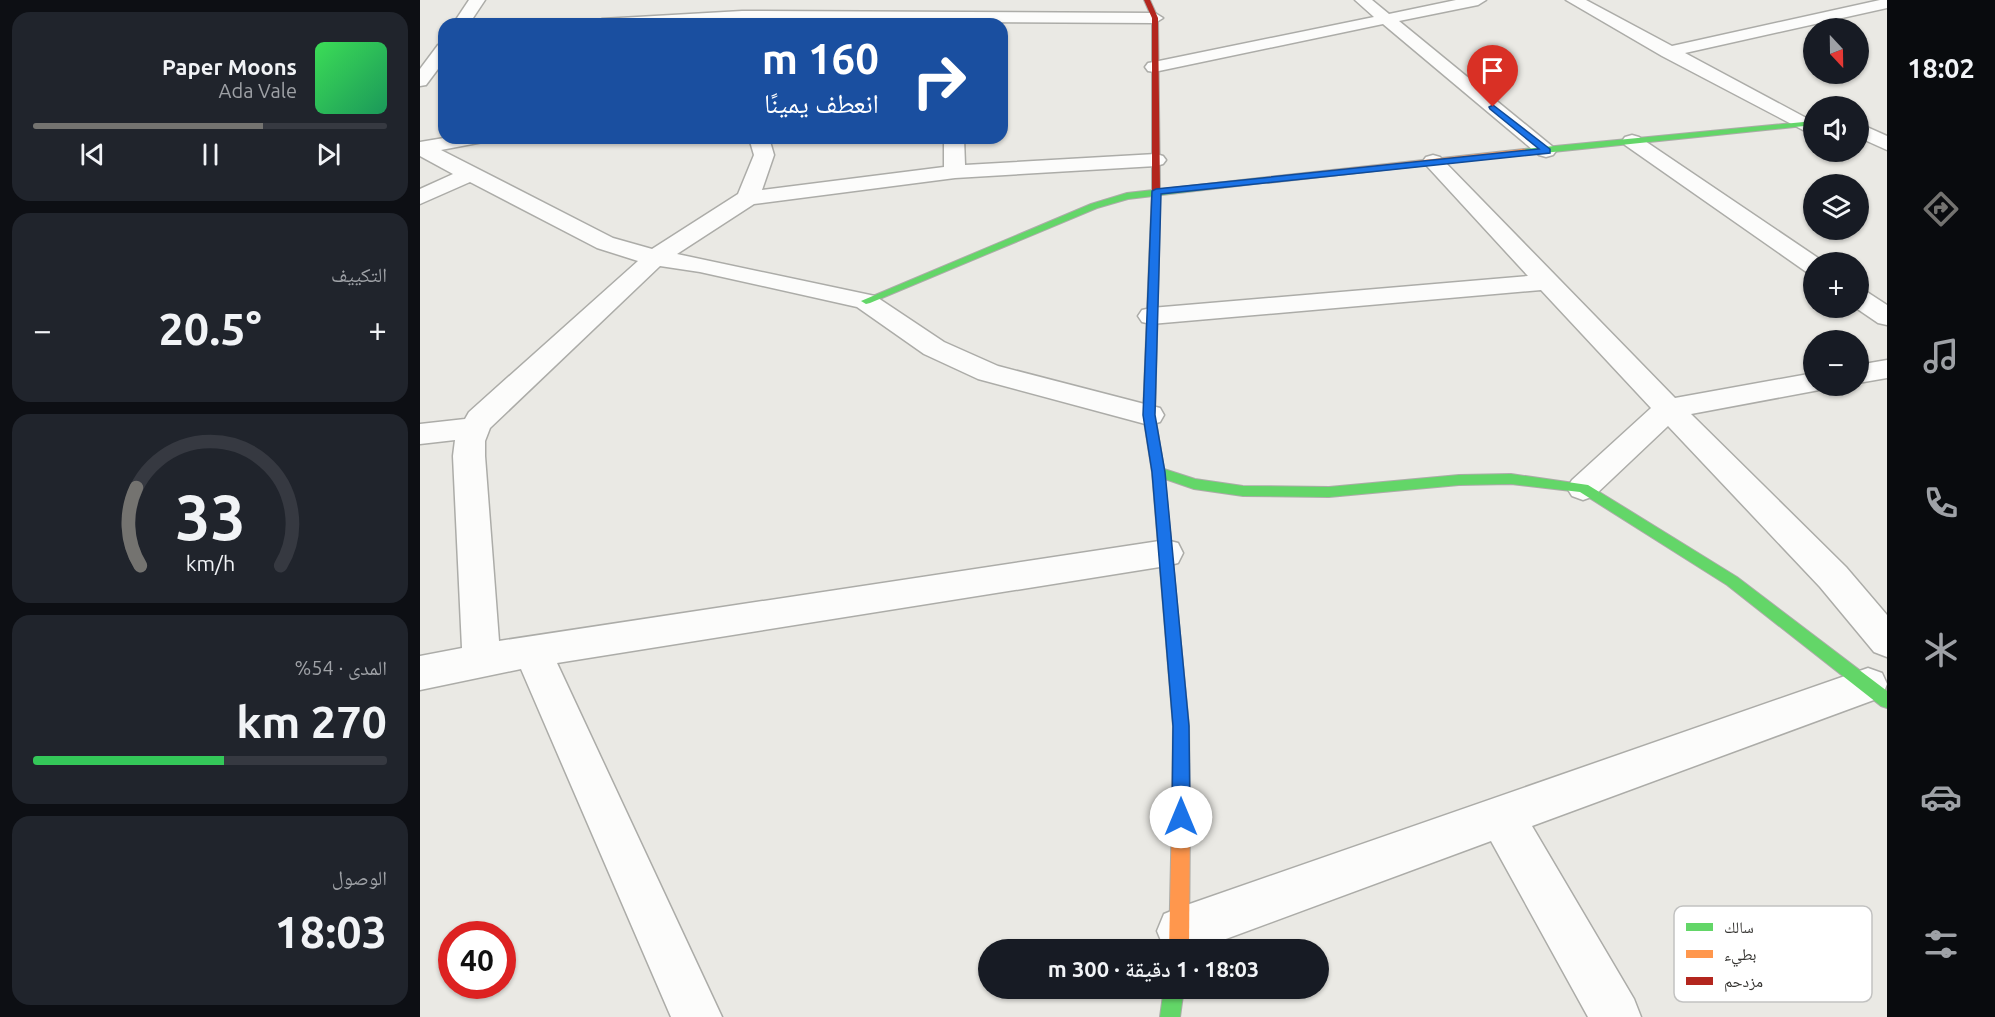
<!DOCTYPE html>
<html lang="ar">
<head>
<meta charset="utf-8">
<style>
  body { margin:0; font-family:Ubuntu,"Noto Naskh Arabic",sans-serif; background:#20242c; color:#f1f3f6; direction:rtl; height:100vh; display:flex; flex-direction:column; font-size:22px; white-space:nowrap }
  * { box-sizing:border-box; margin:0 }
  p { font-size:20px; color:#9ea1a6 }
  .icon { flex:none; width:33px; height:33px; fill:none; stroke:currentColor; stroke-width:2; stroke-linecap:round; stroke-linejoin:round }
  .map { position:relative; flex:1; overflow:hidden; direction:ltr }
  .side { display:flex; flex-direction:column; gap:12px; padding:12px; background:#0d0f14; width:420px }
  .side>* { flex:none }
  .banner { position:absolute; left:18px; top:18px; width:570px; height:126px; border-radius:18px; box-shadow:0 2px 4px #0004; direction:rtl; background:#1a4fa0; color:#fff; overflow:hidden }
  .needle { width:39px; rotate:158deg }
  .controls { position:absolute; left:1383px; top:18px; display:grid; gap:12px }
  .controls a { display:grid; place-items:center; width:66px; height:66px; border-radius:50%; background:#171b24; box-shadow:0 2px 4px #0004; font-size:30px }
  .speed { position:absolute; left:18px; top:921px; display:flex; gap:12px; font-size:30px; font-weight:700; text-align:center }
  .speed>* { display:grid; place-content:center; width:78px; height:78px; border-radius:50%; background:#171b24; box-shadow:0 2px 4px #0004; line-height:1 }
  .speed .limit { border:9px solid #d22; background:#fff; color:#111 }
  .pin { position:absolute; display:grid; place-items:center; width:51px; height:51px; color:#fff; margin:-62px -26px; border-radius:50% 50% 50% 0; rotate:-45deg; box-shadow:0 0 6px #0007 }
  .pin .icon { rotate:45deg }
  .me { position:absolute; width:66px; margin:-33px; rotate:0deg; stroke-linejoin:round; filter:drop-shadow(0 0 4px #0008) }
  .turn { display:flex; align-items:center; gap:21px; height:126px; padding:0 30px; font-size:27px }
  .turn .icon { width:78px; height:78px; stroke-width:2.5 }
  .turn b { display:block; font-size:42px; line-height:51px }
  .big { font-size:45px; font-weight:600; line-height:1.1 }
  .side .card { flex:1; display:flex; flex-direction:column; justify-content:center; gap:9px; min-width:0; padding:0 21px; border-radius:18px; background:#20242c }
  .side .dial { align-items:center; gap:0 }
  .dial svg { height:156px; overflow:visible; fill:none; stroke:#363941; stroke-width:7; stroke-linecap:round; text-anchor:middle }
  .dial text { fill:#f1f3f6; stroke:none }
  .song { display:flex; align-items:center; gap:18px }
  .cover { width:72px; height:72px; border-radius:9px; background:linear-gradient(135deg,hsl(130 70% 55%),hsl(150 70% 35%)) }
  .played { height:6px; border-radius:3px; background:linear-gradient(90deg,#747370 65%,#363941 65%) }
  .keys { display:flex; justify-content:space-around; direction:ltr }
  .heat { display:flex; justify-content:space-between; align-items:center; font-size:33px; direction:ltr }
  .charge { height:9px; border-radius:4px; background:linear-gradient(90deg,#34c759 54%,#363941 0) }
  .trip { position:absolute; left:558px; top:939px; width:351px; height:60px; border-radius:30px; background:#171b24; box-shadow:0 2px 4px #0004; font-weight:600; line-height:60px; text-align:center; direction:rtl }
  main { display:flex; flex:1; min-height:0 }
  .tabs { display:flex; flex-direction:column; width:108px; justify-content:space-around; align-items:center; background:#090b0e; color:#9ea1a6 }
  .tabs .icon { width:42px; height:42px }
  .tabs .active { color:#747370 }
  .tabs b { font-size:27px; color:#f1f3f6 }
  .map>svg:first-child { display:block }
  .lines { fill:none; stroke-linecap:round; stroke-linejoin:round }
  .street-casing { stroke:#acaca8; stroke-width:3 }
  .fast-casing { stroke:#acaca8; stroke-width:2 }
  .slow-casing { stroke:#acaca8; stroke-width:2 }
  .jam-casing { stroke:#acaca8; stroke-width:2 }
  .street { fill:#fcfcfb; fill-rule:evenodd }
  .fast { fill:#63d668; fill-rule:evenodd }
  .slow { fill:#ff974d; fill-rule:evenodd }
  .jam { fill:#b3261e; fill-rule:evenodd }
  .route { fill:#1a73e8; stroke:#114b97; stroke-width:1.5 }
  .key { fill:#fff; stroke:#c2c2c1; stroke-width:1.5 }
  .key-label { font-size:16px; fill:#353431 }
</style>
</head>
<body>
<main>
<nav class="tabs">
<b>18:02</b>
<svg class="icon active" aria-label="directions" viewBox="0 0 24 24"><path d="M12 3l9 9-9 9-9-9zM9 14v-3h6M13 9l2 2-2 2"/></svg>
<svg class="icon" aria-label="music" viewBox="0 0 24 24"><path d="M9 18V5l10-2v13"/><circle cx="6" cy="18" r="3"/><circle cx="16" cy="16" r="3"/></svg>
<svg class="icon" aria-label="phone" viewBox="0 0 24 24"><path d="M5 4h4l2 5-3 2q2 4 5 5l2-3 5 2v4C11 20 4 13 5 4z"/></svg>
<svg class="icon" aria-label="climate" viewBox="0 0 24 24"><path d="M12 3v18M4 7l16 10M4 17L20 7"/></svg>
<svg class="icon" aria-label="car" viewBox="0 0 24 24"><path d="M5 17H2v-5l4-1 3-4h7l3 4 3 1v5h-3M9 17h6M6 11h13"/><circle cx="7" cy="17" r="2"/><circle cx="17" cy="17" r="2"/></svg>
<svg class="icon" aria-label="filters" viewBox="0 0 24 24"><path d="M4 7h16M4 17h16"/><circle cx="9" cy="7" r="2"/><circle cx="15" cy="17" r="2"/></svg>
</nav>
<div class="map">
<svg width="1467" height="1017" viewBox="0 0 1467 1017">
  <rect width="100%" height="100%" fill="#eae9e4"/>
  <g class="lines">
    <defs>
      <g id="street">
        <path d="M49 0H65L49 24H33Z"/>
        <path d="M935 0H952L969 14 1036 0H1066L1058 5 979 21 1133 147 1136 151 1133 155 1126 157 1119 155 963 24 734 72 728 71 725 67 728 63 734 62 954 17Z"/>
        <path d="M1146 0H1166L1252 46 1460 0H1467V8L1265 53 1390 120 1393 124 1390 128 1383 130 1242 56Z"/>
        <path d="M322 11 735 13 743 18 735 23 322 21 266 24H174L182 19Z"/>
        <path d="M24 44V61L6 85 0 86V69L18 45Z"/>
        <path d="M1438 123 1467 136V150L1438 137Z"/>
        <path d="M1212 135 1219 137 1404 262H1394V273L1385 271 1205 145 1202 141 1205 137Z"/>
        <path d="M24 138H66L63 142 21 150 193 238 232 249 318 194 334 155 329 138H349L354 155 342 190 524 167V138H544L545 165 736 154 743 156 746 160 743 164 736 166 535 178 334 204 257 254 455 296 524 342 578 366 740 408 744 415 740 422 729 425 558 379 504 354 437 307 280 272 240 266 70 428 65 441V456L79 641 746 540 758 543 763 553 758 563 746 566 137 663 302 1017H251L101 669 0 690V656L42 648 33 456 35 440 0 444V424L45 419 49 412 218 261 177 248 50 182 0 204V189L33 174 0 156V142Z"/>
        <path d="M1013 155 1020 157 1255 398 1394 373V386H1406L1404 389 1394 391 1271 414 1426 567 1467 615V657L1454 652 1400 587 1248 426 1174 496 1163 500 1152 496 1147 488 1152 480 1231 408 1121 290 731 324 722 322 718 316 722 310 731 308 1108 276 1006 165 1003 161 1006 157Z"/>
        <path d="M1438 289 1447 292 1467 305V325L1458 323 1436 308H1438Z"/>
        <path d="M1467 360V378L1438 383V365Z"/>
        <path d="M1448 668 1462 673 1467 684 1462 697 1112 826 1214 999 1221 1017H1168L1071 841 776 950 744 948 737 931 744 914 761 907Z"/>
      </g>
      <g id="fast">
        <path d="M1394 121V125L1104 155 1100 152 1104 149Z"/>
        <path d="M848 177 851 178V182L708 199 677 208 450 303 446 304 441 301 671 204 707 193Z"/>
        <path d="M734 259 739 262 735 415 744 469 775 479 823 486 909 487 1039 475 1091 474 1168 485 1317 577 1467 691V708L1461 706 1307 585 1160 492 1091 484 1039 485 909 497 823 496 774 489 745 479 769 726 770 813 767 819 761 822 755 819 752 813 753 726 732 472 723 415 729 262Z"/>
        <path d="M744 988H764L760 1017H740Z"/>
      </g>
      <g id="slow">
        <path d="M1104 149 1107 150V154L848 183 844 180 848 177Z"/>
        <path d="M761 804 767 807 770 813 769 950H749L752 813 755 807Z"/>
      </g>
      <path id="jam" d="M724 0H730L738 18 740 191 739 262 734 265 729 262 732 191V18Z"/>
    </defs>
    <use href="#street" class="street-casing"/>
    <use href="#fast" class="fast-casing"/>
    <use href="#slow" class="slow-casing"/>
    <use href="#jam" class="jam-casing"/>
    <use href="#street" class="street"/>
    <use href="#fast" class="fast"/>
    <use href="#slow" class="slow"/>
    <use href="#jam" class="jam"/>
  </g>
  <path class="route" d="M1073 105 1130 149V153L741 194 735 415 745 472 769 726 770 817 767 823 761 826 755 823 752 817 753 726 732 472 723 415 732 191 736 189 1119 149 1070 109 1069 107Z"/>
  <rect x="1254" y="906" width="198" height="96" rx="9" class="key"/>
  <rect x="1266" y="923" width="27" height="8" fill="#63d668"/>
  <rect x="1266" y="950" width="27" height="8" fill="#ff974d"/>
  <rect x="1266" y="977" width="27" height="8" fill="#b3261e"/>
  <g class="key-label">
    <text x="1304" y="933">سالك</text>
    <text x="1304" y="960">بطيء</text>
    <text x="1304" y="987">مزدحم</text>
  </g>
</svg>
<div class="controls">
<a><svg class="needle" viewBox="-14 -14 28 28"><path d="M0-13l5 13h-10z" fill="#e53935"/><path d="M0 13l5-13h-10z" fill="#9ea1a6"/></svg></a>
<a><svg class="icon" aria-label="sound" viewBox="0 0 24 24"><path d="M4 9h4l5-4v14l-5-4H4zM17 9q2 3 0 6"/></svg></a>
<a><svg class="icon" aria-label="layers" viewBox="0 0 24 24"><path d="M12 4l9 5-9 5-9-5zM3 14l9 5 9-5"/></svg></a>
<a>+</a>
<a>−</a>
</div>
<div class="speed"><div class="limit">40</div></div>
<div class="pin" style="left:1073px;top:107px;background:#d93025"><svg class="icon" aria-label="arrive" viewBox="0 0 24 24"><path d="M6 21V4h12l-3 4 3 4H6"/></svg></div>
<svg class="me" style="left:761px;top:817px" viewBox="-20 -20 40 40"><circle r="19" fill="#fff"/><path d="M0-13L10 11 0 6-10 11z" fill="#1a73e8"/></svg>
<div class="trip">18:03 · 1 دقيقة · 300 m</div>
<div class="banner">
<div class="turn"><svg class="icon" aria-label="right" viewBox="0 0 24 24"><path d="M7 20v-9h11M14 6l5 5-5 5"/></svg><div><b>160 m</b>انعطف يمينًا</div></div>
</div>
</div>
<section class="side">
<div class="card">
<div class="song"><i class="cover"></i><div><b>Paper Moons</b><p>Ada Vale</p></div></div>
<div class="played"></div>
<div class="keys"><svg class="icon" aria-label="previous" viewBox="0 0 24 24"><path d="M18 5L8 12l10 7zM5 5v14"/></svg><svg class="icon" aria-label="pause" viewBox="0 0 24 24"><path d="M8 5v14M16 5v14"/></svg><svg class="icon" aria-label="next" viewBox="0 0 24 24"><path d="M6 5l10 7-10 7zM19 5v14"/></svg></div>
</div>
<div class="card"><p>التكييف</p>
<div class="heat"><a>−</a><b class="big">20.5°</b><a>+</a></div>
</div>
<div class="card dial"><svg viewBox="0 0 100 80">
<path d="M14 69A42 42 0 1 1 86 69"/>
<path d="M14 69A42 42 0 0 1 12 29" stroke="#747370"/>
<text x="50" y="56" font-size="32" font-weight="700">33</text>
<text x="50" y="72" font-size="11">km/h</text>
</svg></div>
<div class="card"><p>المدى · 54%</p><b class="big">270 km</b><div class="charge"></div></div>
<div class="card"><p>الوصول</p><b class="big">18:03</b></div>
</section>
</main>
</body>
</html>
